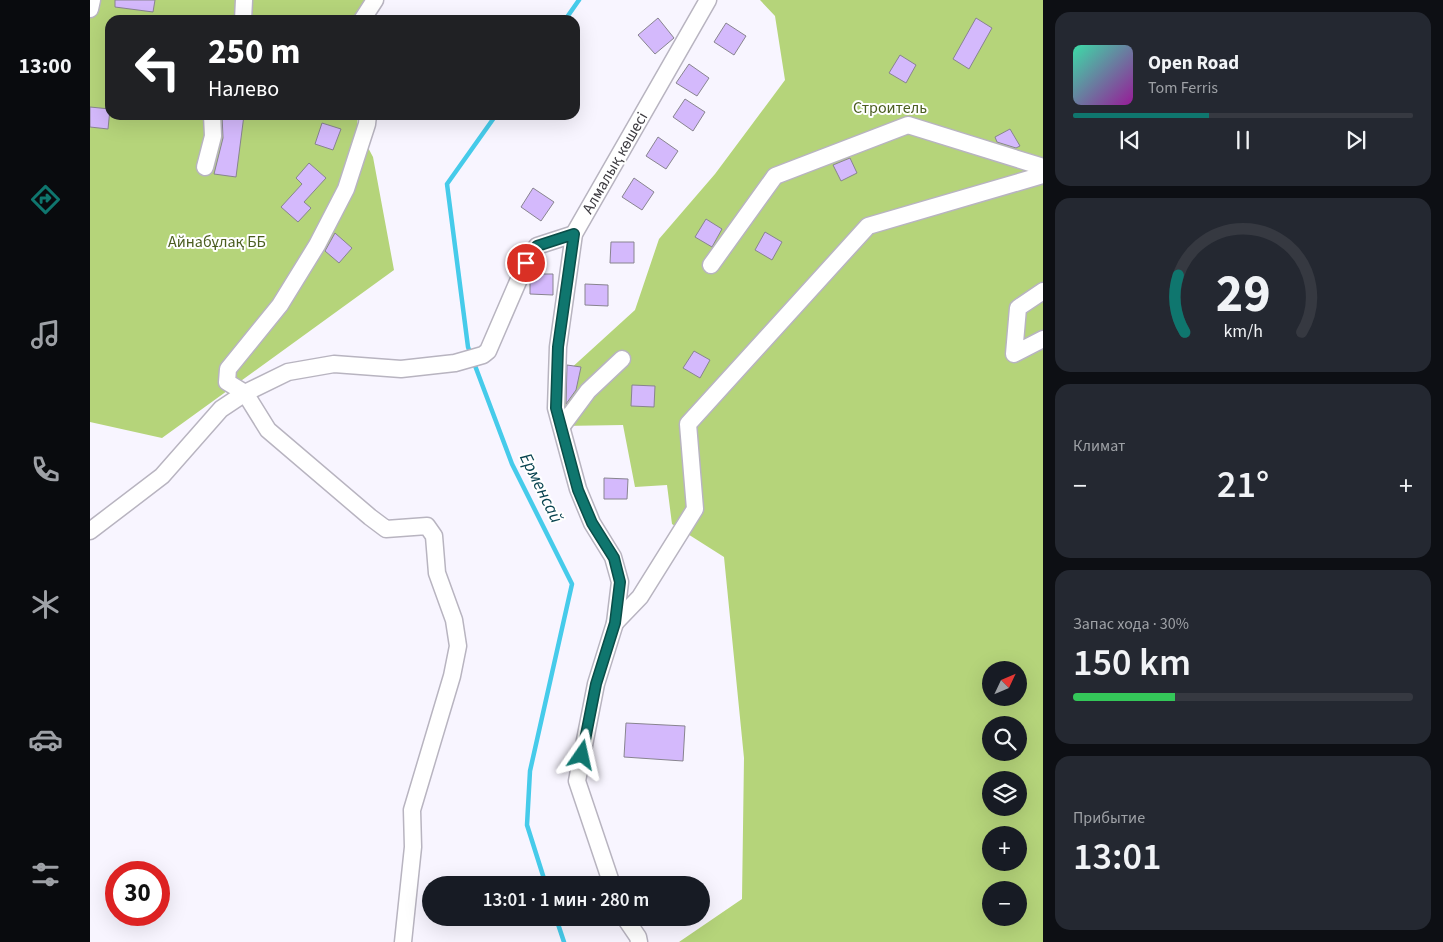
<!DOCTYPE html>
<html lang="ru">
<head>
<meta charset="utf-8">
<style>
  body { margin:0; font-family:"Source Sans 3",sans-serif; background:#242831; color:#f1f3f6; height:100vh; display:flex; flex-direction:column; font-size:19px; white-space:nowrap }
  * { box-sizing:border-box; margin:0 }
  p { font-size:16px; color:#9ea1a6 }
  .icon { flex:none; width:28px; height:28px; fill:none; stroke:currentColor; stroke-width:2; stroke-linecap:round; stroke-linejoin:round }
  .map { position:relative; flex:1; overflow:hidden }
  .side { display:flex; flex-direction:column; gap:12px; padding:12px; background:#0d0f14; width:400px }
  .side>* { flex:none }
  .top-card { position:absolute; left:15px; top:15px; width:475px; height:105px; border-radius:15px; box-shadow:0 5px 20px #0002; background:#202124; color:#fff; overflow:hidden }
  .needle { width:32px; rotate:46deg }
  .fabs { position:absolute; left:892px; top:661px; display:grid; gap:10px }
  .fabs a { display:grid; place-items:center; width:45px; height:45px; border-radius:50%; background:#171b24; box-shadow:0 5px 20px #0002; font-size:25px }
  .speed { position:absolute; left:15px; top:861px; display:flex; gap:10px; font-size:25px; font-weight:700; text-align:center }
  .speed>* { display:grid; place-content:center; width:65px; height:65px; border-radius:50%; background:#171b24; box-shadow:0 5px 20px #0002; line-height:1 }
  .speed .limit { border:8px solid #d22; background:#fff; color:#111 }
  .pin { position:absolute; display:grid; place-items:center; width:42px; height:42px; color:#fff; margin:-21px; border:2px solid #fff; border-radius:50%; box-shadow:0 1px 5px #0007 }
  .me { position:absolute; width:55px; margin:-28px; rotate:11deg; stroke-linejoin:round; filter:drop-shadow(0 0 4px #0008) }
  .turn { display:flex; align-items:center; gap:18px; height:105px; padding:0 20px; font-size:22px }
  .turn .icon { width:65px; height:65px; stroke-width:2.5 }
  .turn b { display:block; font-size:35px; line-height:42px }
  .big { font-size:38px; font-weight:600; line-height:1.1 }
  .side .tile { flex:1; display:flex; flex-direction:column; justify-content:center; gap:8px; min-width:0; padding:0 18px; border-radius:15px; background:#242831 }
  .side .dial { align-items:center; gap:0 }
  .dial svg { height:130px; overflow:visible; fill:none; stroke:#363941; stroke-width:7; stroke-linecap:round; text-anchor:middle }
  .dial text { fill:#f1f3f6; stroke:none }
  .song { display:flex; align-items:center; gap:15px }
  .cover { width:60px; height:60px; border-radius:8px; background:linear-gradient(135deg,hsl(160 70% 55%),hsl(300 70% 35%)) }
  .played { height:5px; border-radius:2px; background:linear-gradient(90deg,#0f766e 40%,#363941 40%) }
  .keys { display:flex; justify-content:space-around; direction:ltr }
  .heat { display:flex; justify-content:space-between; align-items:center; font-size:28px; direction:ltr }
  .charge { height:8px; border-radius:4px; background:linear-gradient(90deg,#34c759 30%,#363941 0) }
  .trip { position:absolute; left:332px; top:876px; width:288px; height:50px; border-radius:25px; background:#171b24; box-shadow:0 5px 20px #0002; font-weight:600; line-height:50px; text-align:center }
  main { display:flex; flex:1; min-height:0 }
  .tab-bar { display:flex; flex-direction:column; width:90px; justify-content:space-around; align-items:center; background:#090b0e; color:#9ea1a6 }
  .tab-bar .icon { width:35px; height:35px }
  .tab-bar .selected { color:#0f766e }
  .tab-bar b { font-size:22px; color:#f1f3f6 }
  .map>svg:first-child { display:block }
  .green { fill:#b5d47a; fill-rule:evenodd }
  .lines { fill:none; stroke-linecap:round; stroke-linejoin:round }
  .stream { stroke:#46cbea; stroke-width:4.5 }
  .building { fill:#d4b9fc; stroke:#88848f }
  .minor-casing { stroke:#b8b4c0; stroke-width:19 }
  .minor { stroke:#fff; stroke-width:16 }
  .route-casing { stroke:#0a4d48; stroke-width:12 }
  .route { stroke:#0f766e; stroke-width:9 }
  .labels { text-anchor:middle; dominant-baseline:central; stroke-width:4; stroke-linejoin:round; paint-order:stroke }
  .park-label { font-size:16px; fill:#4b5e20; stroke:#fff }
  .street-label { font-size:16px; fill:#3d3b40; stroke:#fff }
  .water-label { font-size:18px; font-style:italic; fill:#094451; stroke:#fff }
</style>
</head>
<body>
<main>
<nav class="tab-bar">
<b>13:00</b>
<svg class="icon selected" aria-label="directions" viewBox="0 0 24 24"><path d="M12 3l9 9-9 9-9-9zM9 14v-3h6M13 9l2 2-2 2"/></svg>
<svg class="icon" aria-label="music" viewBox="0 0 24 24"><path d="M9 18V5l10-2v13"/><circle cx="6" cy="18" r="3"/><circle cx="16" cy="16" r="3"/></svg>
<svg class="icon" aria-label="phone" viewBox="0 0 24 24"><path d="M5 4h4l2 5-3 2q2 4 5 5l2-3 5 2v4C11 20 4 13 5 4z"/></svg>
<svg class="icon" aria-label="climate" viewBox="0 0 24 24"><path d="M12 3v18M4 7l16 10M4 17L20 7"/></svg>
<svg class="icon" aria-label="car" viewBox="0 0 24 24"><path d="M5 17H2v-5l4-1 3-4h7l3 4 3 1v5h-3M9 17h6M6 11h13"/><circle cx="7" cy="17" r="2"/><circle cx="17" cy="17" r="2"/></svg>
<svg class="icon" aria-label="filters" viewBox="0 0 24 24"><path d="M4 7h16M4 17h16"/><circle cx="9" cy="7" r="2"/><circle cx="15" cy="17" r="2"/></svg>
</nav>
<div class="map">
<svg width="953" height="942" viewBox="0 0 953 942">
  <rect width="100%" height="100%" fill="#f8f5ff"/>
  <g class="green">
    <path d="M0 0H278L265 20H20V115H268L267 127 283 157 304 270 72 438 0 422Z"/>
    <path d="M670 0H953V942H589L652 899 654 758 634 557 582 524 577 485 545 487 533 425 472 426 467 381 545 310 569 239 625 174 695 80 685 16ZM901 670H929V698H901ZM901 725H929V752H901ZM901 780H929V808H901ZM901 835H929V862H901ZM901 890H929V918H901Z"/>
  </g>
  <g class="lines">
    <g class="stream">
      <path d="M475 20 489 0"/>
      <path d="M406 115 357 184 378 347 422 464 482 584 440 771 437 825 456 885"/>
      <path d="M466 918 474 942"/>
    </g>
  </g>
  <g class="building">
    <path d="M25 0H65L63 12 25 7Z"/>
    <path d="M568 18 584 38 565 54 548 35Z"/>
    <path d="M886 18 902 28 879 69 863 59Z"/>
    <path d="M636 23 656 36 644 55 624 42Z"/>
    <path d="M810 55 826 65 816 83 799 73Z"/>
    <path d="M599 64 619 78 607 96 586 83Z"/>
    <path d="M595 99 615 112 603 131 583 117Z"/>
    <path d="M0 107 20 109 18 129 0 127Z"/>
    <path d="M132 115H154L146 177 124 174 133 138Z"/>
    <path d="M232 123 251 129 243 150 225 144Z"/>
    <path d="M920 129 930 146 926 148 907 142 905 137Z"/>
    <path d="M568 137 588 151 576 169 556 156Z"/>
    <path d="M760 158 767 173 751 181 743 165Z"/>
    <path d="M219 163 236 178 214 202 221 208 208 222 191 207 212 184 206 178Z"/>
    <path d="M544 178 564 192 552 210 532 197Z"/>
    <path d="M443 188 464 202 451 221 431 207Z"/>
    <path d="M616 219 632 229 622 247 605 237Z"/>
    <path d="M675 232 692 242 682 260 665 250Z"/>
    <path d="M245 233 262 248 249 263 235 251Z"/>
    <path d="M521 242H544V263H520Z"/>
    <path d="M442 274H463V295L440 294V279Z"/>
    <path d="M495 284 518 285V306L495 305Z"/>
    <path d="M604 351 620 360 610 378 593 368Z"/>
    <path d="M477 365 491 367 486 390 476 404Z"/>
    <path d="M542 385 565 386 564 407 541 406Z"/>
    <path d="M514 478 538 479 537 499H514Z"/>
    <path d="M536 723 595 726 593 761 534 757Z"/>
  </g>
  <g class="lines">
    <defs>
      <g id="minor">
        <path d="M0 9 2 0"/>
        <path d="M153 20 154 0"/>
        <path d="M272 20 285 0"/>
        <path d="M278 115 277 124 256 189 227 245 190 305 138 369 137 382 155 393 178 430 280 517 296 529 337 526 344 536 347 573 364 620 368 646 362 676 322 810 323 847 313 942"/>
        <path d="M115 167 123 136 122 115"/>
        <path d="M621 265 685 176 818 125 953 167"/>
        <path d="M953 291 928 308 924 354 953 339"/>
        <path d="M472 426 498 391 532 359"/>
        <path d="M0 531 72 476 131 409 155 393 198 372 244 364 311 369 365 363 393 355 398 351 436 263 447 246 484 234"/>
        <path d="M525 623 550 597 605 509 598 424 778 226 953 175"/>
        <path d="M522 885 487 781 506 684 525 623 530 582 523 557 502 523 488 489 466 408 468 347 484 234 618 0"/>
        <path d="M535 918 548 937 549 942"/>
      </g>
    </defs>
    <use href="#minor" class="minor-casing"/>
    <use href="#minor" class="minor"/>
  </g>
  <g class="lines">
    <defs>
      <path id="route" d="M436 263 447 246 484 234 468 347 466 408 488 490 502 523 524 558 530 582 525 623 506 684 492 755"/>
    </defs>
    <use href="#route" class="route-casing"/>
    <use href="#route" class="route"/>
  </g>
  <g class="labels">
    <g class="park-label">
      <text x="800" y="108">Строитель</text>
      <text x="127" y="242">Айнабұлақ ББ</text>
    </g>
    <g class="street-label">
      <text transform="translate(525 163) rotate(-60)">Алмалық көшесі</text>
    </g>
    <g class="water-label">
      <text transform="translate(451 488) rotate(64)">Ерменсай</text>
    </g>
  </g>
</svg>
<div class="fabs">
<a><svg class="needle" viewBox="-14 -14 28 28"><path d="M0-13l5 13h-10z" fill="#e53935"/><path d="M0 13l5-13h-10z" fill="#9ea1a6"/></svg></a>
<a><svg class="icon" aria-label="search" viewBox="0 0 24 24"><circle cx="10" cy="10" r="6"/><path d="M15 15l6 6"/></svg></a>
<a><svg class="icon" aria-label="layers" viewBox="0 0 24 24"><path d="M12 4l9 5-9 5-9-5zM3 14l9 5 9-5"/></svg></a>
<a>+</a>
<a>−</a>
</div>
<div class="speed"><div class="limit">30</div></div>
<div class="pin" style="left:436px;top:263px;background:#d93025"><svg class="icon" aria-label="arrive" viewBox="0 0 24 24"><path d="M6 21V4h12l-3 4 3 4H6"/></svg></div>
<svg class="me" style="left:492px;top:755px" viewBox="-20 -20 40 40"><path d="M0-17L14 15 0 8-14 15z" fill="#0f766e" stroke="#fff" stroke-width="4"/></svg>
<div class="trip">13:01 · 1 мин · 280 m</div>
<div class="top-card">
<div class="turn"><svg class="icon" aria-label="left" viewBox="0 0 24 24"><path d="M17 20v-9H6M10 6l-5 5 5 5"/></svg><div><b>250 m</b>Налево</div></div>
</div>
</div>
<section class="side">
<div class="tile">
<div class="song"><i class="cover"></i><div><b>Open Road</b><p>Tom Ferris</p></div></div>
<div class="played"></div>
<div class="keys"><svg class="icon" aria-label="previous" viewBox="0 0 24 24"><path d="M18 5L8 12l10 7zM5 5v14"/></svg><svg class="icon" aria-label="pause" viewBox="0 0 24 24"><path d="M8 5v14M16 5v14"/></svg><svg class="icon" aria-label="next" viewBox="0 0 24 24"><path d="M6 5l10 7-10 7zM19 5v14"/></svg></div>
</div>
<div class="tile dial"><svg viewBox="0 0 100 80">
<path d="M14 69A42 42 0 1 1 86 69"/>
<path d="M14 69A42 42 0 0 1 10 34" stroke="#0f766e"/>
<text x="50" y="56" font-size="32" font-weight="700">29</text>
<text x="50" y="72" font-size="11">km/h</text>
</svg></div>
<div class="tile"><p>Климат</p>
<div class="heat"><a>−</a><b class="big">21°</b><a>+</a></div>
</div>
<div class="tile"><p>Запас хода · 30%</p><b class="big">150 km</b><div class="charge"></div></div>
<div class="tile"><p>Прибытие</p><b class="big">13:01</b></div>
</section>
</main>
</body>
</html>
